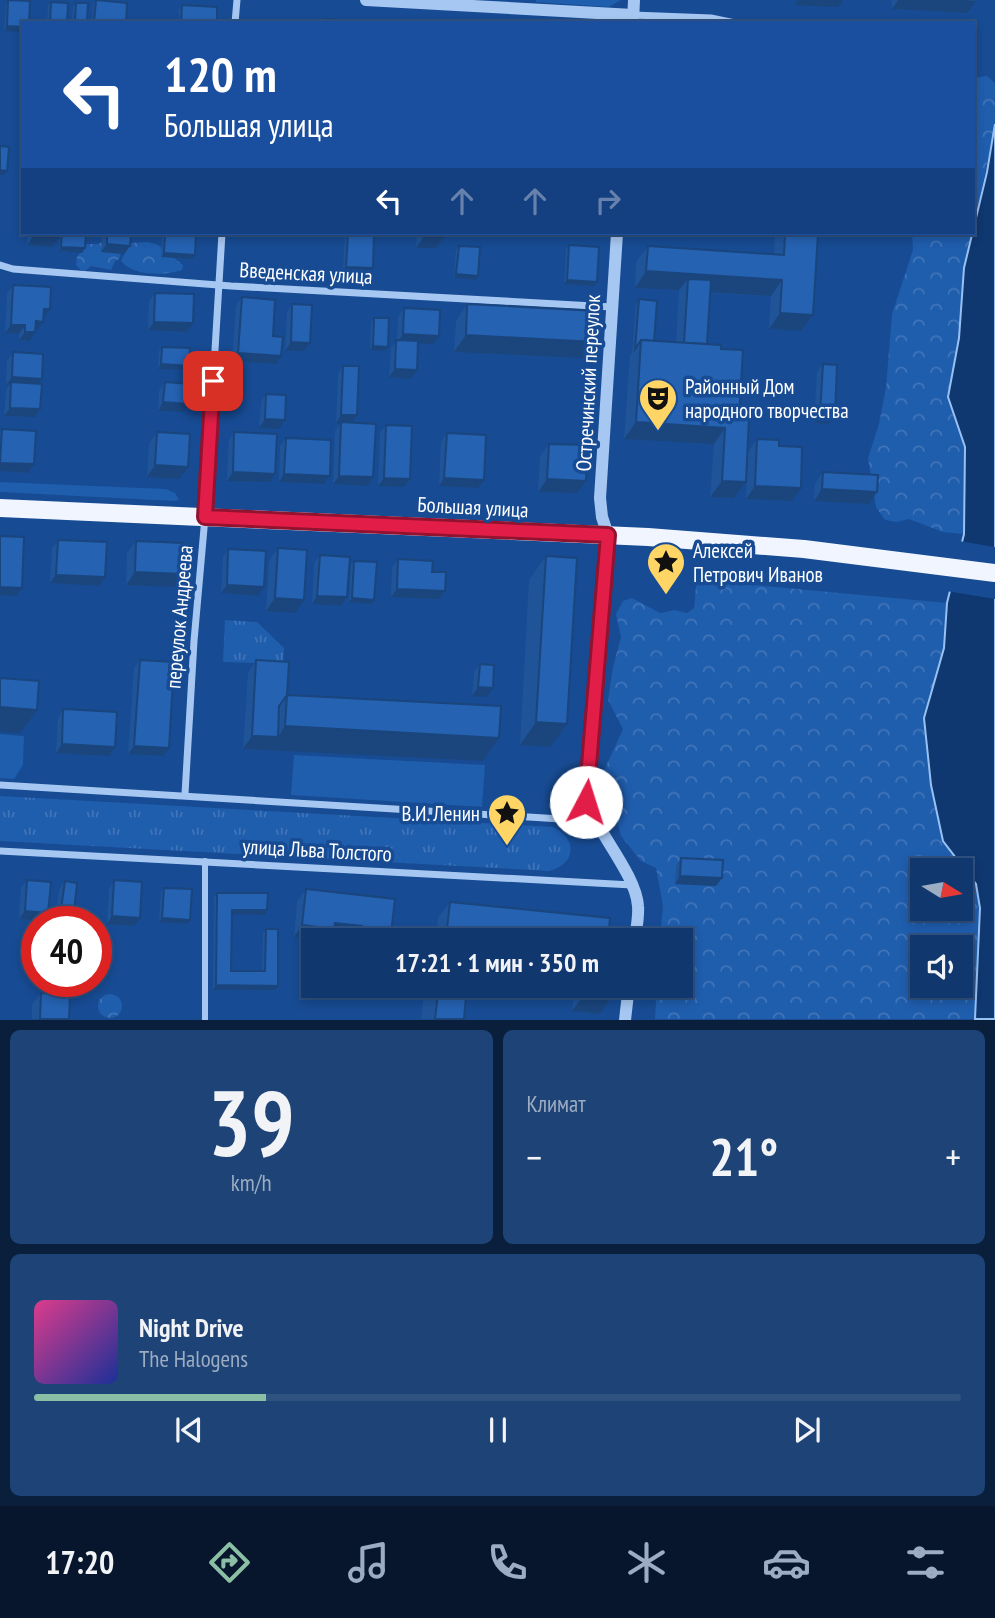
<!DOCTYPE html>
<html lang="ru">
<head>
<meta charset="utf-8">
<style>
  body { margin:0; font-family:"PT Sans Narrow",sans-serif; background:#1e4376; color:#f1f3f6; height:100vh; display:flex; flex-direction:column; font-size:26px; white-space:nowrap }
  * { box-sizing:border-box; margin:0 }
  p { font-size:23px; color:#9cacc2 }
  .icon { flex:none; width:38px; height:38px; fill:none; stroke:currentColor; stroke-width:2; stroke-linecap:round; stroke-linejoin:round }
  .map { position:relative; height:1020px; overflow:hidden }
  .drawer { display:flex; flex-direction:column; gap:10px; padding:10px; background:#091f3c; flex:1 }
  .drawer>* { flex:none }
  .top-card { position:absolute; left:21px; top:21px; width:954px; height:214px; border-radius:0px; box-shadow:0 4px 10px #0003,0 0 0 2px #305281; background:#1a4fa0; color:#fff; overflow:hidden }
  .needle { width:46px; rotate:101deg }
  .controls { position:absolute; left:910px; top:858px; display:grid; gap:14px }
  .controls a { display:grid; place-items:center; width:63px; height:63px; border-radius:0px; background:#11386e; box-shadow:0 4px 10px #0003,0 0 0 2px #305281; font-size:35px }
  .speed { position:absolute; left:21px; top:906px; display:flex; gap:14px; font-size:35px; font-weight:700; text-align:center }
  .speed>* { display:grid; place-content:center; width:91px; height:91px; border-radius:50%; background:#11386e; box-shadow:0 4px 10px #0003,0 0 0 2px #305281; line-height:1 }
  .speed .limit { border:10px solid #d22; background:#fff; color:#111 }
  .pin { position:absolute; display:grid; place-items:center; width:60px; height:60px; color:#fff; margin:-30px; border-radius:14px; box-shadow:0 4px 10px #0006 }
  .me { position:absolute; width:77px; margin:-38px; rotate:5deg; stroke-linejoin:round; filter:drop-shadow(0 0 5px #0008) }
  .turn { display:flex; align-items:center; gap:24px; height:147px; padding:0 28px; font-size:32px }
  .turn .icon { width:91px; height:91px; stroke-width:2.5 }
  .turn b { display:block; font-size:49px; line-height:60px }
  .lanes { display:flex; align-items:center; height:66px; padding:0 28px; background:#0003; justify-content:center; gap:35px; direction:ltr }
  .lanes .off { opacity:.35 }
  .big { font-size:52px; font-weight:700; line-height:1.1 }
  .drawer .card { flex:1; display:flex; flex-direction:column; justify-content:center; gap:10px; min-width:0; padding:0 24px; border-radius:10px; background:#1e4376 }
  .drawer .dial { align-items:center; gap:0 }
  .dial b { font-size:91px; line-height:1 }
  .song { display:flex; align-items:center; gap:21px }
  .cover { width:84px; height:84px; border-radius:10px; background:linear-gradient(135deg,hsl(330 70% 55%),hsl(230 70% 35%)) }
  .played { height:7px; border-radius:4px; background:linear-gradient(90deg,#8abfa5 25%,#305281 25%) }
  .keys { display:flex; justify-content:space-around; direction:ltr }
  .heat { display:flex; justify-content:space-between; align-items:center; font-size:38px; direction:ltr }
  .drawer .tiles { flex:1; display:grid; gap:10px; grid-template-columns:1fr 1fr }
  .card:last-child { grid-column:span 2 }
  .trip { position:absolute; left:301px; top:928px; width:392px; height:70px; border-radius:0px; background:#11386e; box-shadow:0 4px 10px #0003,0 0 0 2px #305281; font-weight:700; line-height:70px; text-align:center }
  .menu { display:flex; height:112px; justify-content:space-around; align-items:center; background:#07162c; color:#9cacc2 }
  .menu .icon { width:49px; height:49px }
  .menu .active { color:#8abfa5 }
  .menu b { font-size:32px; color:#f1f3f6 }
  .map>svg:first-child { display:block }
  .grass { fill:#1f5dad }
  .forest { fill:url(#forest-crowns); fill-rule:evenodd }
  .park { fill:url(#park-tufts) }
  .water { fill:#0f3770; stroke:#98c1f3; stroke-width:2 }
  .pier { fill:#174b93 }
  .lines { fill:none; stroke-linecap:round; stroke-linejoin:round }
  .pedestrian { stroke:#a6c7f1; stroke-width:6 }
  .minor { stroke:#a6c7f1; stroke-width:7 }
  .tertiary { stroke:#a6c7f1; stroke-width:12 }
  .primary { stroke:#f0f5ff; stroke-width:18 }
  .wall { fill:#205499 }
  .shaded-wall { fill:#1a457d }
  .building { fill:#2562b2; stroke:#1a457d; stroke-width:2 }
  .route-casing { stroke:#92132f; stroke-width:18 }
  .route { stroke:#e11d48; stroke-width:12 }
  .labels { text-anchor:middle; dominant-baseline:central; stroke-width:7; stroke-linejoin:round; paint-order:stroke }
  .street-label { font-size:21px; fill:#fff; stroke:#174b93 }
  .poi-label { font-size:21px; fill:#fff; stroke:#174b93; text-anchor:start }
</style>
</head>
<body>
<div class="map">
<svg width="995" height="1020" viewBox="0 0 995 1020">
  <defs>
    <pattern id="forest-crowns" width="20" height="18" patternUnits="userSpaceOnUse" patternTransform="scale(1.75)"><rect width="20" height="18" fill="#1f5dad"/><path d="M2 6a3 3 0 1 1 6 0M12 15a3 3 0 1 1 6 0" fill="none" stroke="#4175b9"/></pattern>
    <pattern id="park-tufts" width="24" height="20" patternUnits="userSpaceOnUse" patternTransform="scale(1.75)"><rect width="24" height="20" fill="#1f5dad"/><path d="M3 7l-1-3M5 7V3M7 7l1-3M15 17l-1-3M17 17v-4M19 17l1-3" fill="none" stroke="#4175b9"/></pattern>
  </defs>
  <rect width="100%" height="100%" fill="#174b93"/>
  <g class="grass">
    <path d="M536 0H621L609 7 536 2Z"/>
    <path d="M0 482 166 489 175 493 179 500 174 501 0 492Z"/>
    <path d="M0 734 24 736 23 765 14 779 0 778Z"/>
    <path d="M294 755 485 765 482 807 291 795Z"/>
  </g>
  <g class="forest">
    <path d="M987 76 995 83V124L973 231V78Z"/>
    <path d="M912 233H973L964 268 959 338 948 397 965 447 964 534 943 532 909 519 897 522 885 520 876 507 868 458 879 424 886 387 892 314 913 250Z"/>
    <path d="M110 238 122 249 119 259 115 261 111 270 91 266 85 271 81 270 76 265 77 257 86 244H98Z"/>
    <path d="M148 242 158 245 183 265 182 270C165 276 132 276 121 261L130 243Z"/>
    <path d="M709 570 726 573 744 584 947 603 944 648 924 718 931 785 943 841 976 884 980 908 975 1019H655L657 985H681V940H660L663 906 656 868 641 861 621 836 615 812 601 777 623 729 608 700 613 667 621 637 616 614 623 601 632 598 660 613 675 610 687 613 694 608 697 575ZM922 870H961V908H922ZM922 947H961V985H922Z"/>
    <circle cx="110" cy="1006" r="12"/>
  </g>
  <g class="park">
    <path d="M225 620 257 622 284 648 283 664 223 662Z"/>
    <path d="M0 796 553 827C578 839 576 864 549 871L0 841Z"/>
  </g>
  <path class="water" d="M995 124V1019H975L980 908 976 884 943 841 931 785 924 718 944 648 947 603 964 534 965 447 948 397 959 338 964 268 987 172Z"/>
  <path class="pier" d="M959 541 995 547V599L946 591Z"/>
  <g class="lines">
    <path class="pedestrian" d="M205 1020V861"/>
    <g class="minor">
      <path d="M633 15 711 18 735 23"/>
      <path d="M235 23 237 0"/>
      <path d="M0 265 13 269 231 286 612 307"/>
      <path d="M0 785 593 821"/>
      <path d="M185 794 194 641 205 517 222 233"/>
      <path d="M0 851 632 885"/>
    </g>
    <g class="tertiary">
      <path d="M366 0 633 15"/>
      <path d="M633 22 634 0"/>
      <path d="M617 233 600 498 602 517 608 535 607 574 586 801C598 833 636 875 638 906 639 917 636 929 635 940"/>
      <path d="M625 1020 629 985"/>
    </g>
    <path class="primary" d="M0 508 648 537 804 549 995 573"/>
  </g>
  <g class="wall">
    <path d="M8 0 29 23 4 31 6 4Z"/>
    <path d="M96 0 126 23H92L93 4Z"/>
    <path d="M892 0H976L967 13 892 9Z"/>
    <path d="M51 2 67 23H47L48 6Z"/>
    <path d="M76 3 87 20 85 23H72L73 7Z"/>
    <path d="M182 5 217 23H179V10Z"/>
    <path d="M28 233H59V238L53 247 27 245Z"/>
    <path d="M60 233H86L85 248 82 253 59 251Z"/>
    <path d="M102 233H131L130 246 124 254 101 252Z"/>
    <path d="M162 233H196L195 255 192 259 161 257Z"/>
    <path d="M345 233H374L373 268 370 272 343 271Z"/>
    <path d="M417 233H445V236L436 248H416Z"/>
    <path d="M775 233H818L813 315 801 331 769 329 771 296 710 293 707 344 721 349 739 418 746 482 734 498 710 497 714 444 624 439 630 356 632 353 636 304 639 299 654 341 676 342 679 290 635 288 636 262 648 246 774 254Z"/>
    <path d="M569 245 597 282 594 286 564 284 566 249Z"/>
    <path d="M459 246 475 280 454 278 456 250Z"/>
    <path d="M13 285 44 317H43V322L37 330H36L35 332 30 341 19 340V334L5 333 7 294Z"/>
    <path d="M155 293 187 332 148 330 149 301Z"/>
    <path d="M242 297 273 336 281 356 276 364 232 361 236 306Z"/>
    <path d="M292 304 310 343 304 351H285L287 312Z"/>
    <path d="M467 304 595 342 583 358 454 352 456 321Z"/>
    <path d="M404 308 433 344H418L411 379 389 377 391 348 397 340 398 317Z"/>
    <path d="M374 318 385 351 370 350 371 322Z"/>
    <path d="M162 347 189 366 186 370 158 369 159 351Z"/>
    <path d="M13 352 38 384 40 409 35 417 4 416 6 391 9 385H6L7 361Z"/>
    <path d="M823 364 835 416 829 424 814 423 817 372Z"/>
    <path d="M343 366 351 423 368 486 333 484 335 431 341 423H336L338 374Z"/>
    <path d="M165 382 189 404 184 412 158 411 159 391Z"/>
    <path d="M266 394 279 429 259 428 261 402Z"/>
    <path d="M386 425 410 479 404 487 378 486 380 433Z"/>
    <path d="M2 429 34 464 28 473 0 471V432Z"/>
    <path d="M157 432 179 479 147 477 149 444Z"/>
    <path d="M234 432 270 482 227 481 229 440Z"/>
    <path d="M447 433 478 488 439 486 441 442Z"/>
    <path d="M286 438 324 484 279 482 280 446Z"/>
    <path d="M757 439 779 446 792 501 746 499 748 452Z"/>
    <path d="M549 444 577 493 538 492 540 456Z"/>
    <path d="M823 472 869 504 814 501 815 484Z"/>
    <path d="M58 540 99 586 50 583 52 548Z"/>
    <path d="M136 541 174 587 126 585 127 553Z"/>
    <path d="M278 548 295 613 266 611 269 561Z"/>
    <path d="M228 549 258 596 221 593 223 557Z"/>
    <path d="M320 555 347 597 341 606 312 604 314 563Z"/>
    <path d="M546 556 550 747 520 745 529 580Z"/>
    <path d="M398 559 432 572 445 591 439 599 391 597 392 567Z"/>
    <path d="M354 561 374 600 372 604 349 602 351 565Z"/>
    <path d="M140 660 163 756 128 754 134 668Z"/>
    <path d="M256 660 287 695 499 738 483 761 243 749 248 673Z"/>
    <path d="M480 664 487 697 472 696 474 672Z"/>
    <path d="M63 709 109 756 56 753 58 718Z"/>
    <path d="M681 858 716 886 675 884 676 866Z"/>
    <path d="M27 880 48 913 43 921 19 919 21 888Z"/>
    <path d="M114 880 134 926 107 924 109 889Z"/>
    <path d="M65 881 74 911 68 919 56 918 59 890Z"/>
    <path d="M164 888 187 924 159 922 161 892Z"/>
    <path d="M306 889 391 934 387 940H353V938L329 936 327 940 294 937 297 902Z"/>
    <path d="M217 893 267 910 265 915 232 914 231 971H262L263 933 266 929 278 986 275 990H213L214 897Z"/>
    <path d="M450 902 608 940H436L438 918Z"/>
    <path d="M429 985H467L464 1019H421L424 993Z"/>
    <path d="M575 985H613L612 997 600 1014 572 1011Z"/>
    <path d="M41 993 69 1019H32V1005Z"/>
  </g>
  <g class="shaded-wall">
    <path d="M798 0H843L838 7 795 5Z"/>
    <path d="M898 0H966L976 1 967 13 892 9Z"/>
    <path d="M75 20H87L85 23H73Z"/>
    <path d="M7 26 23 27V32L4 31Z"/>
    <path d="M0 170 7 171 4 175H0Z"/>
    <path d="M690 233H723L721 236Z"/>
    <path d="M425 235 445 236 436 248H416Z"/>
    <path d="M33 237 59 238 53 247 27 245Z"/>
    <path d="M107 244 130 246 124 254 101 252Z"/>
    <path d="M61 247 85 248 82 253 59 251Z"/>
    <path d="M164 253 195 255 192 259 161 257Z"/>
    <path d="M346 267 373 268 370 272 343 271Z"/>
    <path d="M646 271 782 280 771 296 687 291 688 279 679 290 635 288Z"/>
    <path d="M456 274 478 276 475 280 454 278Z"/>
    <path d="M567 280 597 282 594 286 564 284Z"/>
    <path d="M44 309H50L44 317H38Z"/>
    <path d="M780 313 813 315 801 331 769 329Z"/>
    <path d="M36 321 43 322 37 330H30Z"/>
    <path d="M154 322 193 323 187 332 148 330Z"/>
    <path d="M11 325H25L19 334 5 333Z"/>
    <path d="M25 332H35L30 341 19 340Z"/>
    <path d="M403 334 439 336 433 344 397 343Z"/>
    <path d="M466 335 595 342 583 358 454 352Z"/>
    <path d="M291 342 310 343 304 351H285Z"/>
    <path d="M373 346 388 347 385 351 370 350Z"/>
    <path d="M238 353 281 356 276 364 232 361Z"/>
    <path d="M161 364 189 366 186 370 158 369Z"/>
    <path d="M395 369 417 370 411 379 389 377Z"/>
    <path d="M12 377 42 379 36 387 11 382 9 385H6Z"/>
    <path d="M163 402 189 404 184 412 158 411Z"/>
    <path d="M10 408 40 409 35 417 4 416Z"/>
    <path d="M341 415H357L351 424 336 423Z"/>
    <path d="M820 415 835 416 829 424 814 423Z"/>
    <path d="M265 419 285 420 279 429 259 428Z"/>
    <path d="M636 422 725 428 714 444 624 439Z"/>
    <path d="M0 463 34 464 28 473 0 471Z"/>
    <path d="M155 465 188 467 179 479 147 477Z"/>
    <path d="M233 472 275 474 270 482 227 481Z"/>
    <path d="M284 474 330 476 324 484 279 482Z"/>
    <path d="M339 476 373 477 368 486 333 484Z"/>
    <path d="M384 478 410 479 404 487 378 486Z"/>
    <path d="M444 478 484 480 478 488 439 486Z"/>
    <path d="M547 479 586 481 577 493 538 492Z"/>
    <path d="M722 481 746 482 734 498 710 497Z"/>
    <path d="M755 486 801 488 792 501 746 499Z"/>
    <path d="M822 489 877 492 869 504 814 501Z"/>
    <path d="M135 572 183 574 174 587 126 585Z"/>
    <path d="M56 575 105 577 99 586 50 583Z"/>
    <path d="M227 585 264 587 258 596 221 593Z"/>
    <path d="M0 587 22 588 16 596 0 595Z"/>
    <path d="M397 589 445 591 439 599 391 597Z"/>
    <path d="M317 596 347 597 341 606 312 604Z"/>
    <path d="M275 598 304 600 295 613 266 611Z"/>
    <path d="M352 598 374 600 372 604 349 602Z"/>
    <path d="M478 687 493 688 487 697 472 696Z"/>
    <path d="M0 707 37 710 20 733 0 732Z"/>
    <path d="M536 722 567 724 550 747 520 745Z"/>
    <path d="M285 726 499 738 483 761 243 749 252 736 278 737Z"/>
    <path d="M62 744 115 747 109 756 56 753Z"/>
    <path d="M134 746 169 748 163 756 128 754Z"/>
    <path d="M680 876 722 878 716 886 675 884Z"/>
    <path d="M61 909 74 911 68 919 56 918Z"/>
    <path d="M232 910H267L265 915 229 914Z"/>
    <path d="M25 911 48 913 43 921 19 919Z"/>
    <path d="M112 916 140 918 134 926 107 924Z"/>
    <path d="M162 918 190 920 187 924 159 922Z"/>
    <path d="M335 923 362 926 353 938 329 936 327 940 294 937 302 925Z"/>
    <path d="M447 929 548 940H439Z"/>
    <path d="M362 931 391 934 387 940H355Z"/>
    <path d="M216 985 278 986 275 990H213Z"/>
    <path d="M584 994 612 997 600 1014 572 1011Z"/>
  </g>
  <g class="building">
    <path d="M8 0 30 1 29 23H23V27L7 26Z"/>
    <path d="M96 0 127 3 126 23H94Z"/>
    <path d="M51 2 68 3 67 23H50Z"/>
    <path d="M76 3H88L87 20H75Z"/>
    <path d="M182 5 217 7V23H181Z"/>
    <rect x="324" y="19" width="10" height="4"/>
    <path d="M0 146 9 147 7 171 0 170Z"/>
    <path d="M33 233H59V238L33 237Z"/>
    <path d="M62 233H86L85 248 61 247Z"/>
    <path d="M107 233H131L130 246 107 244Z"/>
    <path d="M165 233H196L195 255 164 253Z"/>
    <path d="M348 233H374L373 268 346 267Z"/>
    <path d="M425 233H445V236L425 235Z"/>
    <path d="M785 233H818L813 315 780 313 782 280 646 271 648 246 784 255Z"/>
    <path d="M569 245 599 247 597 282 567 280Z"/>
    <path d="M459 246 480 247 478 276 456 274Z"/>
    <path d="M688 279 711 280 707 344 684 343Z"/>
    <path d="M13 285 51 287 50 309H44L43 322 36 321 35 332H25V325H11Z"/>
    <path d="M155 293 194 294 193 323 154 322Z"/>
    <path d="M242 297 275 300 273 336 283 337 281 356 238 353Z"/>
    <path d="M639 299 657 301 654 341 641 340 635 349Z"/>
    <path d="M292 304 312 305 310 343 291 342Z"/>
    <path d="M467 304 596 311 595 342 466 335Z"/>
    <path d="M404 308 440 310 439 336 403 334Z"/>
    <path d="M374 318H389L388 347 373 346Z"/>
    <path d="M396 340 418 341 417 370 395 369Z"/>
    <path d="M641 340 721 345V349L743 350 739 418H749L746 482 722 481 725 428 636 422Z"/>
    <path d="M162 347 190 348 189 366 161 364Z"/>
    <path d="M13 352 43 354 42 379 12 377Z"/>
    <path d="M823 364 837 365 835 416 820 415Z"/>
    <path d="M343 366H359L357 415H341Z"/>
    <path d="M11 382 42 384 40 409 10 408Z"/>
    <path d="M165 382 191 384 189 404 163 402Z"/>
    <path d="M266 394 286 395 285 420 265 419Z"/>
    <path d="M341 422 376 424 373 477 339 476Z"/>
    <path d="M386 425 412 426 410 479 384 478Z"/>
    <path d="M2 429 36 431 34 464 0 463Z"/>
    <path d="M157 432 190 434 188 467 155 465Z"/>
    <path d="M234 432 277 434 275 474 233 472Z"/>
    <path d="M447 433 486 435 484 480 444 478Z"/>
    <path d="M286 438 331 440 330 476 284 474Z"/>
    <path d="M757 439 779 440V446L802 447 801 488 755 486Z"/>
    <path d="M549 444 588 445 586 481 547 479Z"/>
    <path d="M823 472 878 475 877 492 822 489Z"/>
    <path d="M0 536 24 537 22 588 0 587Z"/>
    <path d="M58 540 107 542 105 577 56 575Z"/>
    <path d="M136 541 184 543 183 574 135 572Z"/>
    <path d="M278 548 307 550 304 600 275 598Z"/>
    <path d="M228 549 266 551 264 587 227 585Z"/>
    <path d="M320 555 350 557 347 597 317 596Z"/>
    <path d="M546 556 577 558 567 724 536 722Z"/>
    <path d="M398 559 433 561 432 572H446L445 591 397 589Z"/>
    <path d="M354 561 377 562 374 600 352 598Z"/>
    <path d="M140 660 174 662 169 748 134 746Z"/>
    <path d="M256 660 289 662 287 695 279 706 278 737 252 736Z"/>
    <path d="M480 664 494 665 493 688 478 687Z"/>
    <path d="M0 678 39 681 37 710 0 707Z"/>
    <path d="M287 695 501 706 499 738 285 726Z"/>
    <path d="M63 709 117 712 115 747 62 744Z"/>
    <path d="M681 858 723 860 722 878 680 876Z"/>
    <path d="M27 880 51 882 48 913 25 911Z"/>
    <path d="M114 880 142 882 140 918 112 916Z"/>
    <path d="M65 881 77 883 74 911 61 909Z"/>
    <path d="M164 888 192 889 190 920 162 918Z"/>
    <path d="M306 889 395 899 391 934 362 931V926L335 923 334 929 302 925Z"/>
    <path d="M217 893H268L267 910H232L231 971H265L266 929H278V986L216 985Z"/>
    <path d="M450 902 610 918 608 940H548L447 929Z"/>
    <path d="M439 985H467L464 1019H435Z"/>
    <path d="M585 985H613L612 997 584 994Z"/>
    <path d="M41 993 70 994 69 1019H40Z"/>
  </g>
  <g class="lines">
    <defs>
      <path id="route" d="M213 381 205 517 608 535 586 802"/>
    </defs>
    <use href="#route" class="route-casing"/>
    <use href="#route" class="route"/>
  </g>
  <defs>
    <symbol id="theatre-pin" viewBox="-11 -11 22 30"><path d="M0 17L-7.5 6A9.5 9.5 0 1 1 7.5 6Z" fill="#ffd566" stroke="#174b93"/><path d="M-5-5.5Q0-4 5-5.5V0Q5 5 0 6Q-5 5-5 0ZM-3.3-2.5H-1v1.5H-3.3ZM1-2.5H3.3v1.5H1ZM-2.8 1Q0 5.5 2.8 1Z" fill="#111"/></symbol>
    <symbol id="sight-pin" viewBox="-11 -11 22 30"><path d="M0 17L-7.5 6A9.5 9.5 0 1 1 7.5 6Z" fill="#ffd566" stroke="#174b93"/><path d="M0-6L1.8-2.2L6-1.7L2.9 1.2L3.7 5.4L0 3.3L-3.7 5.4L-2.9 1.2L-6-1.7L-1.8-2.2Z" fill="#111"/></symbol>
  </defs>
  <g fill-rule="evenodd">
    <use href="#theatre-pin" x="636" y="376" width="44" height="60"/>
    <use href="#sight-pin" x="644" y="540" width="44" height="60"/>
    <use href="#sight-pin" x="485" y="791" width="44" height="60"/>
  </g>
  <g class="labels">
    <g class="street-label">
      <text transform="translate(306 273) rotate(3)">Введенская улица</text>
      <text transform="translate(588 383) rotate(-87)">Остречинский переулок</text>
      <text transform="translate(473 507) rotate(3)">Большая улица</text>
      <text transform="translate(179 617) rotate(-85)">переулок Андреева</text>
      <text transform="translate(317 850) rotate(3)">улица Льва Толстого</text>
    </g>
    <g class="poi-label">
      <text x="685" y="386">Районный Дом<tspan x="685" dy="24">народного творчества</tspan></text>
      <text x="693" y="550">Алексей<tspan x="693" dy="24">Петрович Иванов</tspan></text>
      <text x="480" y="813" text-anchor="end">В.И. Ленин</text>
    </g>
  </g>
</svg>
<div class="controls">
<a><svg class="needle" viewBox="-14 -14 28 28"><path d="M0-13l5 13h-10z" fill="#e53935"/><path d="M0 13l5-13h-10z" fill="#9cacc2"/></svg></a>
<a><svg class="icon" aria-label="sound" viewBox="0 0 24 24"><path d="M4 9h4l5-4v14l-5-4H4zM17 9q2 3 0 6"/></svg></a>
</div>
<div class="speed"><div class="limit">40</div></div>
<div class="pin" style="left:213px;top:381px;background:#d93025"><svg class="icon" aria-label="arrive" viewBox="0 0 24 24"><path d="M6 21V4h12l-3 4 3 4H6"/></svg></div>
<svg class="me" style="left:586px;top:802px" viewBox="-20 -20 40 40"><circle r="19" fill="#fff"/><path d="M0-13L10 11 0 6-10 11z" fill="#e11d48"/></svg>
<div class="trip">17:21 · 1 мин · 350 m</div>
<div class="top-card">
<div class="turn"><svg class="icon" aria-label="left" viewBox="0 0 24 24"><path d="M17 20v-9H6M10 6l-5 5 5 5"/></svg><div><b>120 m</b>Большая улица</div></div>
<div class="lanes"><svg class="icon" aria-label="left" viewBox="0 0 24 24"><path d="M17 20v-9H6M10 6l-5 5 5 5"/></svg><svg class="icon off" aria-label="ahead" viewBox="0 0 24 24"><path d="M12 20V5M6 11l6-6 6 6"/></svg><svg class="icon off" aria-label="ahead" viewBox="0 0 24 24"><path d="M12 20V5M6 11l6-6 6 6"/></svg><svg class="icon off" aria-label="right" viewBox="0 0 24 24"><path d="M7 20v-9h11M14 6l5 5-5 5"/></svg></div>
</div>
</div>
<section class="drawer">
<div class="tiles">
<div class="card dial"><b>39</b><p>km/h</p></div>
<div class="card"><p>Климат</p>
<div class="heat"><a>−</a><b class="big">21°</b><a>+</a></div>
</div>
<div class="card">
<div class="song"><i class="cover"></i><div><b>Night Drive</b><p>The Halogens</p></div></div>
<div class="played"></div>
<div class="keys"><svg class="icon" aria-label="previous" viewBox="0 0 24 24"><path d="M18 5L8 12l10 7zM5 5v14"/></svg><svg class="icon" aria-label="pause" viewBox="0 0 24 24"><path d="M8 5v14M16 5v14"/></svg><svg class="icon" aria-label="next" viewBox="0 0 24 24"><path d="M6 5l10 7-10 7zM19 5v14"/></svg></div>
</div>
</div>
</section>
<nav class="menu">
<b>17:20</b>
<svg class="icon active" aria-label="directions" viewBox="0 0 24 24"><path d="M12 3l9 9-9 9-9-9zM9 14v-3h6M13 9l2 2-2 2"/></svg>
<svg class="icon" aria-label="music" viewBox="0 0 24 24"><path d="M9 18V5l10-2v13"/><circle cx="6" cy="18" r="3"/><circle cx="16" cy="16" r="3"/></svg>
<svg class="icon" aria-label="phone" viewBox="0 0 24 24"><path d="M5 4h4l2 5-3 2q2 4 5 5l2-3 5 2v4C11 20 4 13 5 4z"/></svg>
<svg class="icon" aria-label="climate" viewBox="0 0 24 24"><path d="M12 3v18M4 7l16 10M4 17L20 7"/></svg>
<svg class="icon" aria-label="car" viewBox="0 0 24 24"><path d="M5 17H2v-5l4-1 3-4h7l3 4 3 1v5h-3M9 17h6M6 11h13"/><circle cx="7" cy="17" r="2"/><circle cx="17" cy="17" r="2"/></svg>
<svg class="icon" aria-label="filters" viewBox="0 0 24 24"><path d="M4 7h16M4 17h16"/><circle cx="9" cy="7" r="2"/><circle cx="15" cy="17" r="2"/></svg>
</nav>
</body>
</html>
